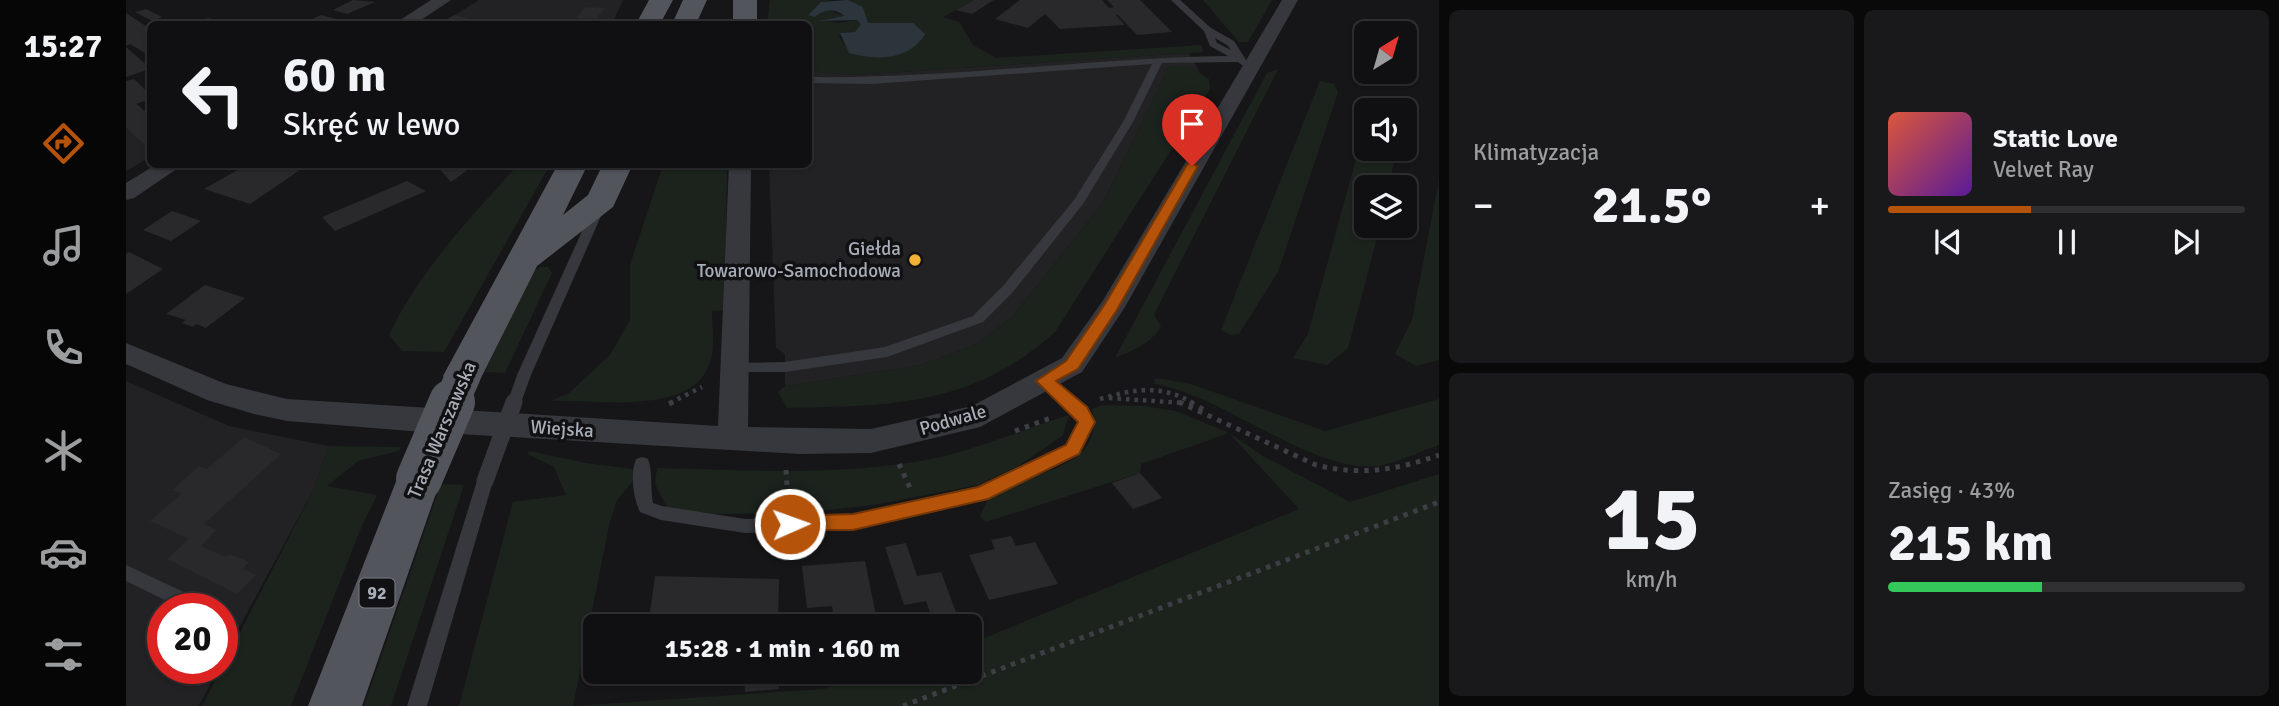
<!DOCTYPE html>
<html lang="pl">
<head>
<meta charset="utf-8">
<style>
  body { margin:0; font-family:Signika,sans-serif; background:#19191b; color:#f1f3f6; height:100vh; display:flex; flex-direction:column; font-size:26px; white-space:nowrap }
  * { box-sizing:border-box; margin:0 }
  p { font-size:23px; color:#9c9d9f }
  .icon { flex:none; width:38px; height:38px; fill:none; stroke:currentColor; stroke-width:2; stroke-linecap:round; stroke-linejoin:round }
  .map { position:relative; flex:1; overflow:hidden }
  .panel { display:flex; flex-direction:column; gap:10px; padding:10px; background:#09090a; width:840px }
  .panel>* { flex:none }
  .top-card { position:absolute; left:21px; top:21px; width:665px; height:147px; border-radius:10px; box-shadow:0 2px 5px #0004,0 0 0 2px #303032; background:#101012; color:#f1f3f6; overflow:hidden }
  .needle { width:46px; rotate:37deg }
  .fabs { position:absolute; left:1228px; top:21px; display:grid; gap:14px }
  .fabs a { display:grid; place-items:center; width:63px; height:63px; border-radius:10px; background:#101012; box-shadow:0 2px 5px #0004,0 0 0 2px #303032; font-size:35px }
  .speed { position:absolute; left:21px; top:593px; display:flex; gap:14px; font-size:35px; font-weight:700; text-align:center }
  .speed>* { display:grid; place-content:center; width:91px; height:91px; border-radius:50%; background:#101012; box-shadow:0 2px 5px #0004,0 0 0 2px #303032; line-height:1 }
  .speed .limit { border:10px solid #d22; background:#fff; color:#111 }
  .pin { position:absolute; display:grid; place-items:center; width:60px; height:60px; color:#fff; margin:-72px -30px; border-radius:50% 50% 50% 0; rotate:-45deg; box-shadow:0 0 7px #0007 }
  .pin .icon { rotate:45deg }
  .me { position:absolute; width:77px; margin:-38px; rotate:88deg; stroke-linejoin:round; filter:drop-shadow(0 0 5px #0008) }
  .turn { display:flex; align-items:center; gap:24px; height:147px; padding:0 21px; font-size:32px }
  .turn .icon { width:91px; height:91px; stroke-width:2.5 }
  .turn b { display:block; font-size:49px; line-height:60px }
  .big { font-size:52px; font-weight:700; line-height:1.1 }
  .panel .widget { flex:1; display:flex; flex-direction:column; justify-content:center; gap:10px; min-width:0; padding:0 24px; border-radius:10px; background:#19191b }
  .panel .dial { align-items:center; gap:0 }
  .dial b { font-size:91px; line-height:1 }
  .song { display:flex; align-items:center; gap:21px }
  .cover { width:84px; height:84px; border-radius:10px; background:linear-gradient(135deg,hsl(10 70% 55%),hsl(270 70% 35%)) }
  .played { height:7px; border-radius:4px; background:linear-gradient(90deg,#b45309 40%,#303032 40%) }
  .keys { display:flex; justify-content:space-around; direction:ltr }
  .heat { display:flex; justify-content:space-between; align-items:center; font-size:38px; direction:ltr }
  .charge { height:10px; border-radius:5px; background:linear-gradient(90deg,#34c759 43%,#303032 0) }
  .panel .tiles { flex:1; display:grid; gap:10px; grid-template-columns:repeat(2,1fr) }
  .trip { position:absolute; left:457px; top:614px; width:399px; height:70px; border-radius:10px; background:#101012; box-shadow:0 2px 5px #0004,0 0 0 2px #303032; font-weight:700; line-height:70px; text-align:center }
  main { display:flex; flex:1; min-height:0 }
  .tab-bar { display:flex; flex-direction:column; width:126px; justify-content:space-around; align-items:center; background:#060607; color:#9c9d9f }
  .tab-bar .icon { width:49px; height:49px }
  .tab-bar .selected { color:#b45309 }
  .tab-bar b { font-size:32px; color:#f1f3f6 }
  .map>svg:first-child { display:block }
  .built { fill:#222225 }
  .green { fill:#1c231d }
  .water { fill:#2c353c }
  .building { fill:#29292c }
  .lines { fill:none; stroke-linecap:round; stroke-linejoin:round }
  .path-far1 { stroke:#3d3f44; stroke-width:4.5; stroke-dasharray:3.5 5; stroke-linecap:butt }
  .path { stroke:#3d3f44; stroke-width:5; stroke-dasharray:4.5 6; stroke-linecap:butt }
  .service { fill:#37383d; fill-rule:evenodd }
  .minor { fill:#37383d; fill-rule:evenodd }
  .primary { fill:#53555c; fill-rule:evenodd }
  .service-bridge-far1 { stroke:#37383d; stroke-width:13 }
  .service-bridge { stroke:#37383d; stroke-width:17 }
  .primary-bridge-far1 { stroke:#53555c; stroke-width:35 }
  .primary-bridge { stroke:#53555c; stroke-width:46 }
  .route { fill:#b45309; stroke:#753606; stroke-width:2 }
  .poi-dot { fill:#f2b134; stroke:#111113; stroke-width:2.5 }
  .labels { text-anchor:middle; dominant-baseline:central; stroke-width:7; stroke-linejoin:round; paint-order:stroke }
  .shield { fill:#111113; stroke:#7b7e86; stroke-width:2 }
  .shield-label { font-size:18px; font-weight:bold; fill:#a8adb8 }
  .poi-label { font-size:19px; fill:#a8adb8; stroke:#111113; text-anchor:end }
  .street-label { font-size:19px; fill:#a8adb8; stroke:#111113 }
</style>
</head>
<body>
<main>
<nav class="tab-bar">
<b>15:27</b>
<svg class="icon selected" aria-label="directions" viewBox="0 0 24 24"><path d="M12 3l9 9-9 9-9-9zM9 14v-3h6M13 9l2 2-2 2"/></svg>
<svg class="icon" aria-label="music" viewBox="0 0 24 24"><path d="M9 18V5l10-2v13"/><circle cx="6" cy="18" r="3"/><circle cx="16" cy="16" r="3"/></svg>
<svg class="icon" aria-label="phone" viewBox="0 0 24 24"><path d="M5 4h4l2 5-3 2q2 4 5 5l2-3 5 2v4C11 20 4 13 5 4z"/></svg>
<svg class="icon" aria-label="climate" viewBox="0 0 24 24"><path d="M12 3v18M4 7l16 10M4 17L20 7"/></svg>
<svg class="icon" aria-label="car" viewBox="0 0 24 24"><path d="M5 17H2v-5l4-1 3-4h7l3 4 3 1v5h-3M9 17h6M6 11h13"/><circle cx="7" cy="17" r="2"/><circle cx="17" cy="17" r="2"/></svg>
<svg class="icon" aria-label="filters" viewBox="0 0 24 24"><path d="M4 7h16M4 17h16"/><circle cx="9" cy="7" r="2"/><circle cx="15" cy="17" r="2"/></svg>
</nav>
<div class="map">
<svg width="1313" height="706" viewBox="0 0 1313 706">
  <rect width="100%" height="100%" fill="#161618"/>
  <g class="built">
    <path d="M353 0H497L486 24H314Z"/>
    <path d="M1063 53 1074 73 1063 66H1043L977 203 886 317 851 344 795 365 659 386V354L650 348 643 165 682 164 683 71 727 75Z"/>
    <path d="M0 94 24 116V157L0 171Z"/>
    <path d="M0 381 103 426 202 446 188 489 96 659V609H37V668L92 669 73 706H0Z"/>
  </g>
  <g class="green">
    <path d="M644 0H708L695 2 682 15 701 10 719 16 698 20 712 23 731 20 736 24 730 32 715 33 713 36 723 52 738 57 742 23 737 7 722 0H848L817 17 833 22 847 45 870 58 1076 45 1077 52 727 75 683 71 682 24H641Z"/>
    <path d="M1077 0H1146L1122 42H1113Z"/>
    <path d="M1043 66H1063L1083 79 1084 89 929 332C847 406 766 406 661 408L652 392 659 386 795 365 851 344 886 317 977 203Z"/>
    <path d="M1152 69 1028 315 1035 326C1025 344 1007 350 989 358L1141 73Z"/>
    <path d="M1194 81 1208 84 1212 92 1152 272 1113 334 1104 335 1095 330Z"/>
    <path d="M1241 119V149H1271L1262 187H1241V226H1254L1222 348 1201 365 1167 358 1182 334Z"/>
    <path d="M392 165H424L318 352 276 351 263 335C294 270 344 218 392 165Z"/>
    <path d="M537 165H601L599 310 586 311C586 326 589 345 585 359 571 418 469 399 425 401L443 393 484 355 504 320V265Z"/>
    <path d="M1313 180V360L1290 366 1269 354 1286 320Z"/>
    <path d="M415 267H422L426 273 379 373 359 372 407 271Z"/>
    <path d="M1028 378 1065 384 1199 431 1313 399V445C1295 451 1276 461 1258 465 1192 479 1099 395 1029 384Z"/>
    <path d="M977 405 1017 406 1050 411 1103 433 1137 456 1224 502 1313 474V706H333L387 502 440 495 428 467 402 454 403 451 460 463 507 469V481L491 500 484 521 447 706 698 689 748 672H844V644L1173 509 1103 433 1015 464 1014 473 860 522 854 516C857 510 860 501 865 497 901 470 980 471 966 409Z"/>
    <path d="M943 415 937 435 894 465 852 485 747 505 676 513 577 514 541 507 529 484 531 468C623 470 718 477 810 458 854 448 899 429 943 415Z"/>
    <path d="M202 446 275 447 273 451 232 461 201 486 251 495 235 528 165 706H76L188 489Z"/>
    <path d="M315 484 338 485 265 706H238Z"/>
  </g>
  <path class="water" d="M722 0 737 7 742 23H787L799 34C784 60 750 61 723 53L714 33 729 32 735 24 731 20 693 21 718 16C710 8 697 9 689 17L682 15 695 2Z"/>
  <g class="building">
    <path d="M227 0 249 2 221 14 207 10Z"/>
    <path d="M848 0H868L846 14 830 10Z"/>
    <path d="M894 0H976L983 8 988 7 981 0H1014L1046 32 1011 35 992 15H990L999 25 934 29 919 14 902 28 869 19Z"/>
    <path d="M460 7 479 8 470 19 450 18Z"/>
    <path d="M20 9 36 17 26 21 9 12Z"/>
    <path d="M0 13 24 29V56L4 44 0 46Z"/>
    <path d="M195 15 210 19 199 24H176Z"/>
    <path d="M328 15 356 22 352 24H314Z"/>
    <path d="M82 18 105 24H67Z"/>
    <path d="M0 47 24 68V69L0 77Z"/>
    <path d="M8 79 24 94V99L10 104 24 116V150L0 127V81Z"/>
    <path d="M122 164H183L124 204 78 189Z"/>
    <path d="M309 164H350L325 182Z"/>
    <path d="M281 181 300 191 209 231 196 217Z"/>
    <path d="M46 211 75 221 45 241 17 230Z"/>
    <path d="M3 252 37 269 0 294V254Z"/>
    <path d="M79 285 119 298 80 328 70 324 67 327 56 323 60 320 40 314Z"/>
    <path d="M118 437 155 454 78 524 90 530 75 546 99 557 104 554 123 562 117 569 130 575 111 594 41 559 63 539 24 521 55 494 46 490 73 466 81 469Z"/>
    <path d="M1014 473 1036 498 1007 509 986 483Z"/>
    <path d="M885 536 890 546 909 542 932 584 863 600 843 555 869 549 865 540Z"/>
    <path d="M780 543 791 576 815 572 835 626H809L800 601 778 605 759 547Z"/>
    <path d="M739 561 752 626H709L706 606 681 608 676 566Z"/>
    <path d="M529 576 653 579 652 626H522Z"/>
    <path d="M618 672H652L653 689 619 692Z"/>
  </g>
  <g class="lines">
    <g class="path-far1">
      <path d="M983 398 1058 403"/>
      <path d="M974 399C1009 389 1035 384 1067 403"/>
      <path d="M544 403 576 387"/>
    </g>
    <g class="path">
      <path d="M1053 402 1190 465C1234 476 1271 470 1313 455"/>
      <path d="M1064 402 1078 410"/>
      <path d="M543 404 547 402"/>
      <path d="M889 431 927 417"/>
      <path d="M773 464 784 488"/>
      <path d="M660 470 662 503"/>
      <path d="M777 706 1313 502"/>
    </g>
    <g class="service">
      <path d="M1045 0H1054L1085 28 1108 41 1122 63 1117 66 1112 62 1036 63 1007 122 957 204 887 292 857 322 761 357 659 372H606L604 368 606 364 611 363 659 362 759 347 847 316 877 286 948 200 997 122 1026 64 745 84 682 83V77C823 79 962 58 1102 56L1084 46 1078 31ZM1089 38 1101 45 1105 50 1091 43Z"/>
      <path d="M473 203 479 207 405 375 403 379H393L391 375 467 207Z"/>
      <path d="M918 376 923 377 960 408 968 422 951 453 861 499 727 529 619 533 535 520 514 512C507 497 504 474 510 459L516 457 522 459C527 472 524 488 527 503L536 506 619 519 727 515 852 488 941 445 952 422 949 416 913 385 911 381 913 377Z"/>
      <path d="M359 475 365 476 367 481 301 706H281L351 481 353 476Z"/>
      <path d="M0 565 81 603 84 609H57L0 581Z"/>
      <path d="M96 611 106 615 109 621 106 627 100 629 96 628Z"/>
    </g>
    <g class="minor">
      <path d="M305 0H325L289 24H268Z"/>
      <path d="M1156 0H1172L999 307 956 372 854 427 745 453 674 454 284 431 161 421 128 414 81 400 0 364V343L100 384 161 399 592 426 603 164H625L622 427 745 429 846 406 936 358 976 302Z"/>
      <path d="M31 164H58L8 198 0 200V183Z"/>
    </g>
    <g class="primary">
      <path d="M523 0H547L534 24H510Z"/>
      <path d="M557 0H581L570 24H546Z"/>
      <rect x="607" y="0" width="24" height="24"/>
      <path d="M432 164H462L437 215 462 195 477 164H507L487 207 411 266 351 386 337 390 323 386 317 376Z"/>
      <path d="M293 461 309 466 315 479 236 706H182L271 479 277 466Z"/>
    </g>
    <path class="service-bridge-far1" d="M388 403 398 375"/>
    <path class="service-bridge" d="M359 481 388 402"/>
    <path class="primary-bridge-far1" d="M325 403 337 376"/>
    <path class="primary-bridge" d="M293 479 326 402"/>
  </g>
  <path class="route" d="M1062 163 1072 166 991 310 952 369 930 381 961 407 969 422 953 454 862 499 727 530H658L655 524 658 519 664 516 727 514 852 487 940 445 952 422 910 381 940 361 979 304Z"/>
  <circle class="poi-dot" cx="789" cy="260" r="7"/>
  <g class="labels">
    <rect class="shield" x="233.5" y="578.5" width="35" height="29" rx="5"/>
    <g class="shield-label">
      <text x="251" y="593">92</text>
    </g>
    <g class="poi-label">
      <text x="775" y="249">Giełda<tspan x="775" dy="22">Towarowo-Samochodowa</tspan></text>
    </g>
    <g class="street-label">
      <text transform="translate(827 420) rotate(-16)">Podwale</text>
      <text transform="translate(436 429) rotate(4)">Wiejska</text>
      <text transform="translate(316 430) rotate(-67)">Trasa Warszawska</text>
    </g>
  </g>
</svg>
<div class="fabs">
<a><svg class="needle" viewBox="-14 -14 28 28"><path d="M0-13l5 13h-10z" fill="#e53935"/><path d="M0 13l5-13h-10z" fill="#9c9d9f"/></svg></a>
<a><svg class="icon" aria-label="sound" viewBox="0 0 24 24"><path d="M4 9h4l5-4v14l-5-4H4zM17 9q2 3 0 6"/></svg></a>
<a><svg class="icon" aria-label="layers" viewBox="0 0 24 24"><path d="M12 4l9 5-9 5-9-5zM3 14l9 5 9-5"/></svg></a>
</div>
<div class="speed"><div class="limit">20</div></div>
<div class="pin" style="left:1066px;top:166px;background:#d93025"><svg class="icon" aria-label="arrive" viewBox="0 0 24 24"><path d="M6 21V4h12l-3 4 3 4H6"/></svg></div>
<svg class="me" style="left:664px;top:524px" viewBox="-20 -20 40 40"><circle r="17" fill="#b45309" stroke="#fff" stroke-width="3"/><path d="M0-11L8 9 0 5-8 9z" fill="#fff"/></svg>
<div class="trip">15:28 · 1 min · 160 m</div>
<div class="top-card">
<div class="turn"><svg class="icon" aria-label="left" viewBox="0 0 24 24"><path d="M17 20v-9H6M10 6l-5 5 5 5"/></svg><div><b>60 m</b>Skręć w lewo</div></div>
</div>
</div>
<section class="panel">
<div class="tiles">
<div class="widget"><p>Klimatyzacja</p>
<div class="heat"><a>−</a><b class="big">21.5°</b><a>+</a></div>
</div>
<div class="widget">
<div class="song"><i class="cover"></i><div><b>Static Love</b><p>Velvet Ray</p></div></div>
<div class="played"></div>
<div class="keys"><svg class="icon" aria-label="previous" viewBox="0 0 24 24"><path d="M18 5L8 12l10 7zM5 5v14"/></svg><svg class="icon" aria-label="pause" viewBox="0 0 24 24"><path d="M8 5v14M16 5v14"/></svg><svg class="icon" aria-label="next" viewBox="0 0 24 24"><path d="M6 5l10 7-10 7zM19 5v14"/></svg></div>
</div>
<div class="widget dial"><b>15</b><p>km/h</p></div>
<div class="widget"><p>Zasięg · 43%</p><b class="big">215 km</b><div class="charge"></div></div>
</div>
</section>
</main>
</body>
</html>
